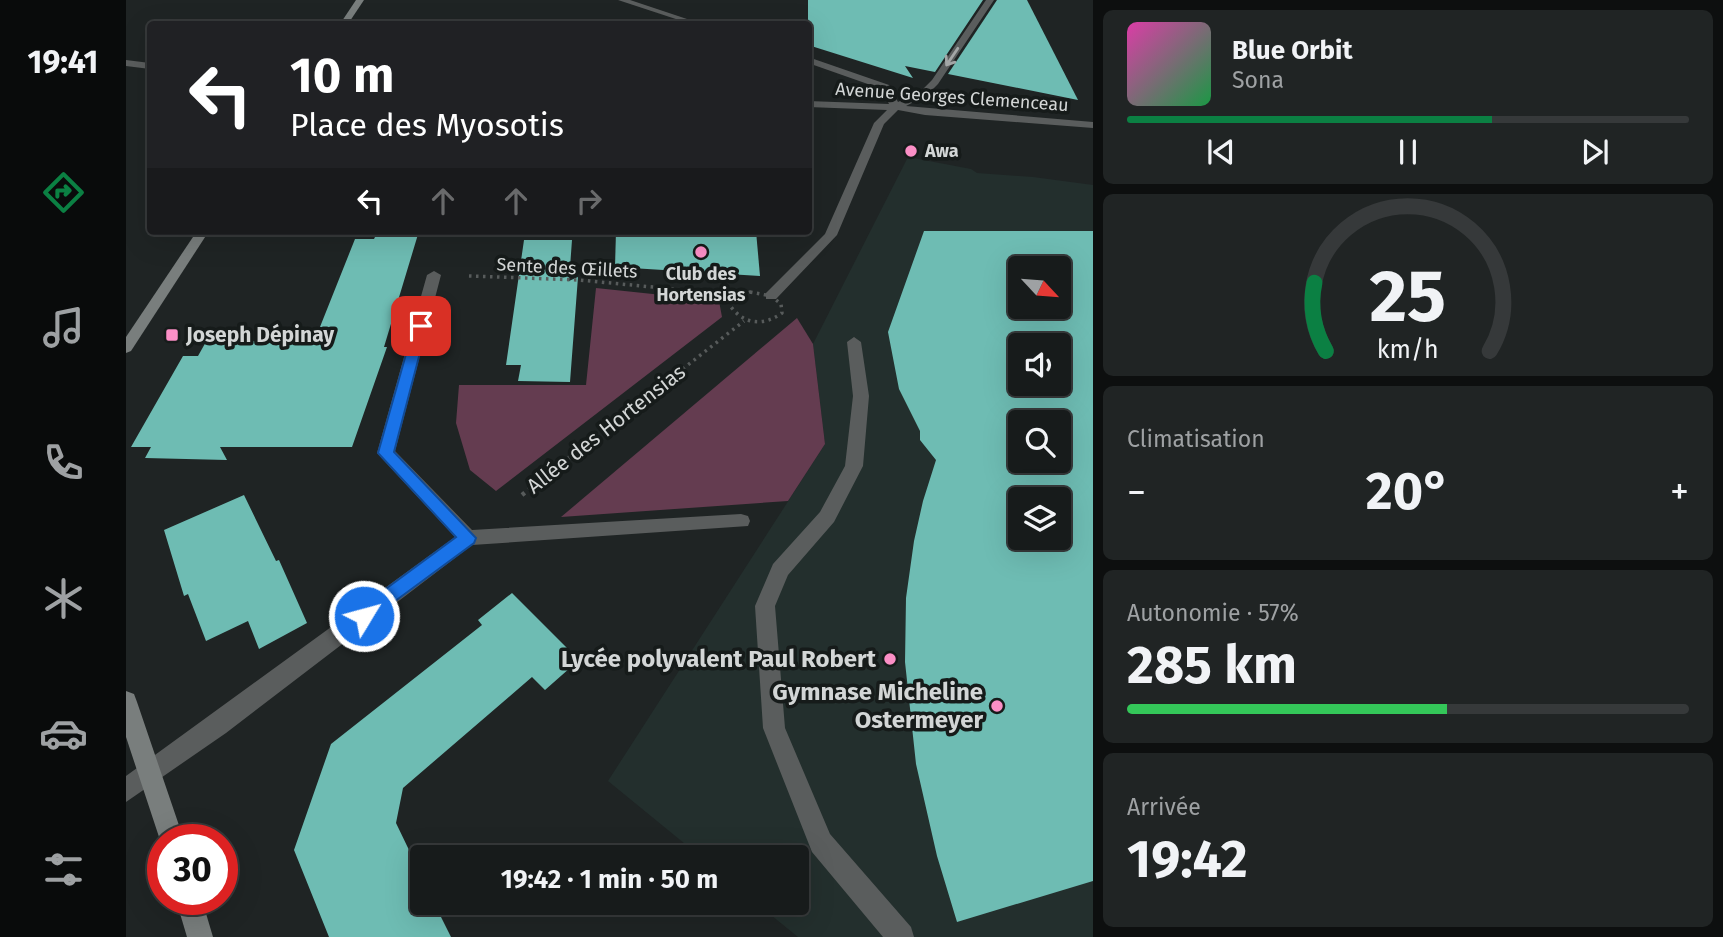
<!DOCTYPE html>
<html lang="fr">
<head>
<meta charset="utf-8">
<style>
  body { margin:0; font-family:"Fira Sans",sans-serif; background:#202424; color:#f1f3f6; height:100vh; display:flex; flex-direction:column; font-size:26px; white-space:nowrap }
  * { box-sizing:border-box; margin:0 }
  p { font-size:23px; color:#9ea1a3 }
  .icon { flex:none; width:38px; height:38px; fill:none; stroke:currentColor; stroke-width:2; stroke-linecap:round; stroke-linejoin:round }
  .map { position:relative; flex:1; overflow:hidden }
  .side { display:flex; flex-direction:column; gap:10px; padding:10px; background:#0d0f0f; width:630px }
  .side>* { flex:none }
  .guide { position:absolute; left:21px; top:21px; width:665px; height:214px; border-radius:7px; box-shadow:0 7px 28px #0002,0 0 0 2px #36393a; background:#202124; color:#fff; overflow:hidden }
  .needle { width:46px; rotate:116deg }
  .tools { position:absolute; left:882px; top:256px; display:grid; gap:14px }
  .tools a { display:grid; place-items:center; width:63px; height:63px; border-radius:7px; background:#171b1b; box-shadow:0 7px 28px #0002,0 0 0 2px #36393a; font-size:35px }
  .speed { position:absolute; left:21px; top:824px; display:flex; gap:14px; font-size:35px; font-weight:700; text-align:center }
  .speed>* { display:grid; place-content:center; width:91px; height:91px; border-radius:50%; background:#171b1b; box-shadow:0 7px 28px #0002,0 0 0 2px #36393a; line-height:1 }
  .speed .limit { border:10px solid #d22; background:#fff; color:#111 }
  .pin { position:absolute; display:grid; place-items:center; width:60px; height:60px; color:#fff; margin:-30px; border-radius:14px; box-shadow:0 4px 10px #0006 }
  .me { position:absolute; width:77px; margin:-38px; rotate:53deg; stroke-linejoin:round; filter:drop-shadow(0 0 5px #0008) }
  .turn { display:flex; align-items:center; gap:24px; height:147px; padding:0 28px; font-size:32px }
  .turn .icon { width:91px; height:91px; stroke-width:2.5 }
  .turn b { display:block; font-size:49px; line-height:60px }
  .lanes { display:flex; align-items:center; height:66px; padding:0 28px; background:#0003; justify-content:center; gap:35px; direction:ltr }
  .lanes .off { opacity:.35 }
  .big { font-size:52px; font-weight:700; line-height:1.1 }
  .side .tile { flex:1; display:flex; flex-direction:column; justify-content:center; gap:10px; min-width:0; padding:0 24px; border-radius:10px; background:#202424 }
  .side .dial { align-items:center; gap:0 }
  .dial svg { height:182px; overflow:visible; fill:none; stroke:#36393a; stroke-width:7; stroke-linecap:round; text-anchor:middle }
  .dial text { fill:#f1f3f6; stroke:none }
  .song { display:flex; align-items:center; gap:21px }
  .cover { width:84px; height:84px; border-radius:10px; background:linear-gradient(135deg,hsl(320 70% 55%),hsl(140 70% 35%)) }
  .played { height:7px; border-radius:4px; background:linear-gradient(90deg,#0b8043 65%,#36393a 65%) }
  .keys { display:flex; justify-content:space-around; direction:ltr }
  .heat { display:flex; justify-content:space-between; align-items:center; font-size:38px; direction:ltr }
  .charge { height:10px; border-radius:5px; background:linear-gradient(90deg,#34c759 57%,#36393a 0) }
  .trip { position:absolute; left:284px; top:845px; width:399px; height:70px; border-radius:7px; background:#171b1b; box-shadow:0 7px 28px #0002,0 0 0 2px #36393a; font-weight:700; line-height:70px; text-align:center }
  main { display:flex; flex:1; min-height:0 }
  .tab-bar { display:flex; flex-direction:column; width:126px; justify-content:space-around; align-items:center; background:#090b0b; color:#9ea1a3 }
  .tab-bar .icon { width:49px; height:49px }
  .tab-bar .selected { color:#0b8043 }
  .tab-bar b { font-size:32px; color:#f1f3f6 }
  .map>svg:first-child { display:block }
  .built { fill:#232f2d; fill-rule:evenodd }
  .green { fill:#643c50 }
  .building { fill:#6ebcb3; fill-rule:evenodd }
  .lines { fill:none; stroke-linecap:round; stroke-linejoin:round }
  .path-far1 { stroke:#575b5b; stroke-width:3.5; stroke-dasharray:2.5 4.5; stroke-linecap:butt }
  .path { stroke:#575b5b; stroke-width:4.5; stroke-dasharray:3.5 5; stroke-linecap:butt }
  .lane { fill:#5a5d5d; fill-rule:evenodd }
  .street { fill:#5a5d5d; fill-rule:evenodd }
  .secondary { fill:#797e7d; fill-rule:evenodd }
  .oneway { stroke:#a3a6a6 }
  .route { fill:#1a73e8; stroke:#114b97; stroke-width:2 }
  .poi-dot { fill:#fb8fc6; stroke:#161b1a; stroke-width:2.5 }
  .labels { text-anchor:middle; dominant-baseline:central; stroke-width:7; stroke-linejoin:round; paint-order:stroke }
  .far-street-label { font-size:18px; fill:#d3d6d6; stroke:#161b1a }
  .far-poi-label { font-size:18px; font-weight:bold; fill:#d3d6d6; stroke:#161b1a; text-anchor:start }
  .poi-label { font-size:21px; font-weight:bold; fill:#d3d6d6; stroke:#161b1a; text-anchor:start }
  .street-label { font-size:21px; fill:#d3d6d6; stroke:#161b1a }
  .near-poi-label { font-size:24px; font-weight:bold; fill:#d3d6d6; stroke:#161b1a; text-anchor:end }
</style>
</head>
<body>
<main>
<nav class="tab-bar">
<b>19:41</b>
<svg class="icon selected" aria-label="directions" viewBox="0 0 24 24"><path d="M12 3l9 9-9 9-9-9zM9 14v-3h6M13 9l2 2-2 2"/></svg>
<svg class="icon" aria-label="music" viewBox="0 0 24 24"><path d="M9 18V5l10-2v13"/><circle cx="6" cy="18" r="3"/><circle cx="16" cy="16" r="3"/></svg>
<svg class="icon" aria-label="phone" viewBox="0 0 24 24"><path d="M5 4h4l2 5-3 2q2 4 5 5l2-3 5 2v4C11 20 4 13 5 4z"/></svg>
<svg class="icon" aria-label="climate" viewBox="0 0 24 24"><path d="M12 3v18M4 7l16 10M4 17L20 7"/></svg>
<svg class="icon" aria-label="car" viewBox="0 0 24 24"><path d="M5 17H2v-5l4-1 3-4h7l3 4 3 1v5h-3M9 17h6M6 11h13"/><circle cx="7" cy="17" r="2"/><circle cx="17" cy="17" r="2"/></svg>
<svg class="icon" aria-label="filters" viewBox="0 0 24 24"><path d="M4 7h16M4 17h16"/><circle cx="9" cy="7" r="2"/><circle cx="15" cy="17" r="2"/></svg>
</nav>
<div class="map">
<svg width="967" height="937" viewBox="0 0 967 937">
  <rect width="100%" height="100%" fill="#1f2424"/>
  <path class="built" d="M782 157 845 169 851 173 907 177 967 185V937H672L630 903H670V858L575 857 482 781 699 444 687 344ZM894 268H933V306H894ZM894 345H933V383H894ZM894 422H933V460H894ZM894 499H933V537H894Z"/>
  <g class="green">
    <path d="M470 288 593 301 596 317 370 491 344 470 330 423 333 385H460Z"/>
    <path d="M671 318 687 344 699 444 662 501 435 517Z"/>
  </g>
  <g class="building">
    <path d="M682 0H857L809 72 779 66 787 78 682 45Z"/>
    <path d="M871 0H901L952 100 822 74Z"/>
    <path d="M252 231H293L258 347H261L226 447H94L101 460 19 458 25 447H5L57 356H72L81 340 188 342 229 239H248Z"/>
    <path d="M490 231H630L634 276 489 267Z"/>
    <path d="M798 231H967V881L831 922 811 856 790 764 779 662 780 598 788 541 797 501 810 460 794 440V431L773 389 762 332ZM894 268H933V306H894ZM894 345H933V383H894ZM894 422H933V460H894ZM894 499H933V537H894Z"/>
    <path d="M398 240H446L443 281 452 277 444 382 392 381 395 365H380Z"/>
    <path d="M118 495 150 561 153 560 181 623 133 649 122 621 80 641 62 594 58 596 38 530Z"/>
    <path d="M386 593 453 660 419 690 406 677 277 788 270 823 296 877V903H308L325 937H203L168 850 205 744 356 625 352 620Z"/>
  </g>
  <g class="lines">
    <g class="path-far1">
      <path d="M343 276 453 280 610 295"/>
      <path d="M624 292 645 296 655 304 656 313C638 326 619 325 605 307L607 300Z"/>
      <path d="M485 425 618 321"/>
    </g>
    <path class="path" d="M396 495 487 423"/>
    <path class="lane" d="M728 337 735 342 743 396 737 466 708 522 662 575 649 606 659 728 704 834 785 927 788 937H757L686 852 637 728 629 606 647 564 694 512 719 466 727 396 721 342Z"/>
    <g class="street">
      <path d="M492 0H504L576 24H565Z"/>
      <path d="M860 0H868L812 84 801 95 780 106 967 122V128L799 115 772 110 758 124 711 235 650 299H640V293L699 234 748 123 761 110 682 107V101L763 104 756 89 682 63V57L763 85 772 102 795 91 806 80Z"/>
      <path d="M0 60 24 63V69L0 66Z"/>
      <path d="M308 271 315 275 269 451 346 530 615 514 622 516 624 521 622 526 346 545 100 733 0 802V776L329 537 251 453 301 275Z"/>
    </g>
    <g class="secondary">
      <path d="M230 0H238L222 24H214Z"/>
      <path d="M71 231H83L5 351 0 353V337Z"/>
      <path d="M0 691 8 694 11 702 58 840H37V849L0 737Z"/>
      <path d="M50 900H76L87 937H61Z"/>
    </g>
  </g>
  <defs><path id="oneway-shaft" d="M-6 0H5M1.5-3L5.5 0L1.5 3" fill="none" stroke-width="1.6" stroke-linecap="round" stroke-linejoin="round" transform="scale(1.75)"/></defs>
  <use class="oneway" href="#oneway-shaft" transform="translate(826 57) rotate(124)"/>
  <path class="route" d="M295 322 301 326 268 452 350 538 348 543 238 624 231 622 228 616 231 610 330 537 252 453 288 326Z"/>
  <g class="poi-dot">
    <circle cx="785" cy="151" r="7"/>
    <circle cx="575" cy="252" r="7"/>
    <rect x="39" y="328" width="14" height="14" rx="3.5"/>
    <circle cx="764" cy="659" r="7"/>
    <circle cx="871" cy="706" r="7"/>
  </g>
  <g class="labels">
    <g class="far-street-label">
      <text transform="translate(826 97) rotate(4)">Avenue Georges Clemenceau</text>
      <text transform="translate(441 268) rotate(3)">Sente des Œillets</text>
    </g>
    <g class="far-poi-label">
      <text x="799" y="151">Awa</text>
      <text x="575" y="274" text-anchor="middle">Club des<tspan x="575" dy="21">Hortensias</tspan></text>
    </g>
    <g class="poi-label">
      <text x="60" y="335">Joseph Dépinay</text>
    </g>
    <g class="street-label">
      <text transform="translate(480 429) rotate(-38)">Allée des Hortensias</text>
    </g>
    <g class="near-poi-label">
      <text x="750" y="659">Lycée polyvalent Paul Robert</text>
      <text x="857" y="692">Gymnase Micheline<tspan x="857" dy="28">Ostermeyer</tspan></text>
    </g>
  </g>
</svg>
<div class="tools">
<a><svg class="needle" viewBox="-14 -14 28 28"><path d="M0-13l5 13h-10z" fill="#e53935"/><path d="M0 13l5-13h-10z" fill="#9ea1a3"/></svg></a>
<a><svg class="icon" aria-label="sound" viewBox="0 0 24 24"><path d="M4 9h4l5-4v14l-5-4H4zM17 9q2 3 0 6"/></svg></a>
<a><svg class="icon" aria-label="search" viewBox="0 0 24 24"><circle cx="10" cy="10" r="6"/><path d="M15 15l6 6"/></svg></a>
<a><svg class="icon" aria-label="layers" viewBox="0 0 24 24"><path d="M12 4l9 5-9 5-9-5zM3 14l9 5 9-5"/></svg></a>
</div>
<div class="speed"><div class="limit">30</div></div>
<div class="pin" style="left:295px;top:326px;background:#d93025"><svg class="icon" aria-label="arrive" viewBox="0 0 24 24"><path d="M6 21V4h12l-3 4 3 4H6"/></svg></div>
<svg class="me" style="left:238px;top:616px" viewBox="-20 -20 40 40"><circle r="17" fill="#1a73e8" stroke="#fff" stroke-width="3"/><path d="M0-11L8 9 0 5-8 9z" fill="#fff"/></svg>
<div class="trip">19:42 · 1 min · 50 m</div>
<div class="guide">
<div class="turn"><svg class="icon" aria-label="left" viewBox="0 0 24 24"><path d="M17 20v-9H6M10 6l-5 5 5 5"/></svg><div><b>10 m</b>Place des Myosotis</div></div>
<div class="lanes"><svg class="icon" aria-label="left" viewBox="0 0 24 24"><path d="M17 20v-9H6M10 6l-5 5 5 5"/></svg><svg class="icon off" aria-label="ahead" viewBox="0 0 24 24"><path d="M12 20V5M6 11l6-6 6 6"/></svg><svg class="icon off" aria-label="ahead" viewBox="0 0 24 24"><path d="M12 20V5M6 11l6-6 6 6"/></svg><svg class="icon off" aria-label="right" viewBox="0 0 24 24"><path d="M7 20v-9h11M14 6l5 5-5 5"/></svg></div>
</div>
</div>
<section class="side">
<div class="tile">
<div class="song"><i class="cover"></i><div><b>Blue Orbit</b><p>Sona</p></div></div>
<div class="played"></div>
<div class="keys"><svg class="icon" aria-label="previous" viewBox="0 0 24 24"><path d="M18 5L8 12l10 7zM5 5v14"/></svg><svg class="icon" aria-label="pause" viewBox="0 0 24 24"><path d="M8 5v14M16 5v14"/></svg><svg class="icon" aria-label="next" viewBox="0 0 24 24"><path d="M6 5l10 7-10 7zM19 5v14"/></svg></div>
</div>
<div class="tile dial"><svg viewBox="0 0 100 80">
<path d="M14 69A42 42 0 1 1 86 69"/>
<path d="M14 69A42 42 0 0 1 9 39" stroke="#0b8043"/>
<text x="50" y="56" font-size="32" font-weight="700">25</text>
<text x="50" y="72" font-size="11">km/h</text>
</svg></div>
<div class="tile"><p>Climatisation</p>
<div class="heat"><a>−</a><b class="big">20°</b><a>+</a></div>
</div>
<div class="tile"><p>Autonomie · 57%</p><b class="big">285 km</b><div class="charge"></div></div>
<div class="tile"><p>Arrivée</p><b class="big">19:42</b></div>
</section>
</main>
</body>
</html>
